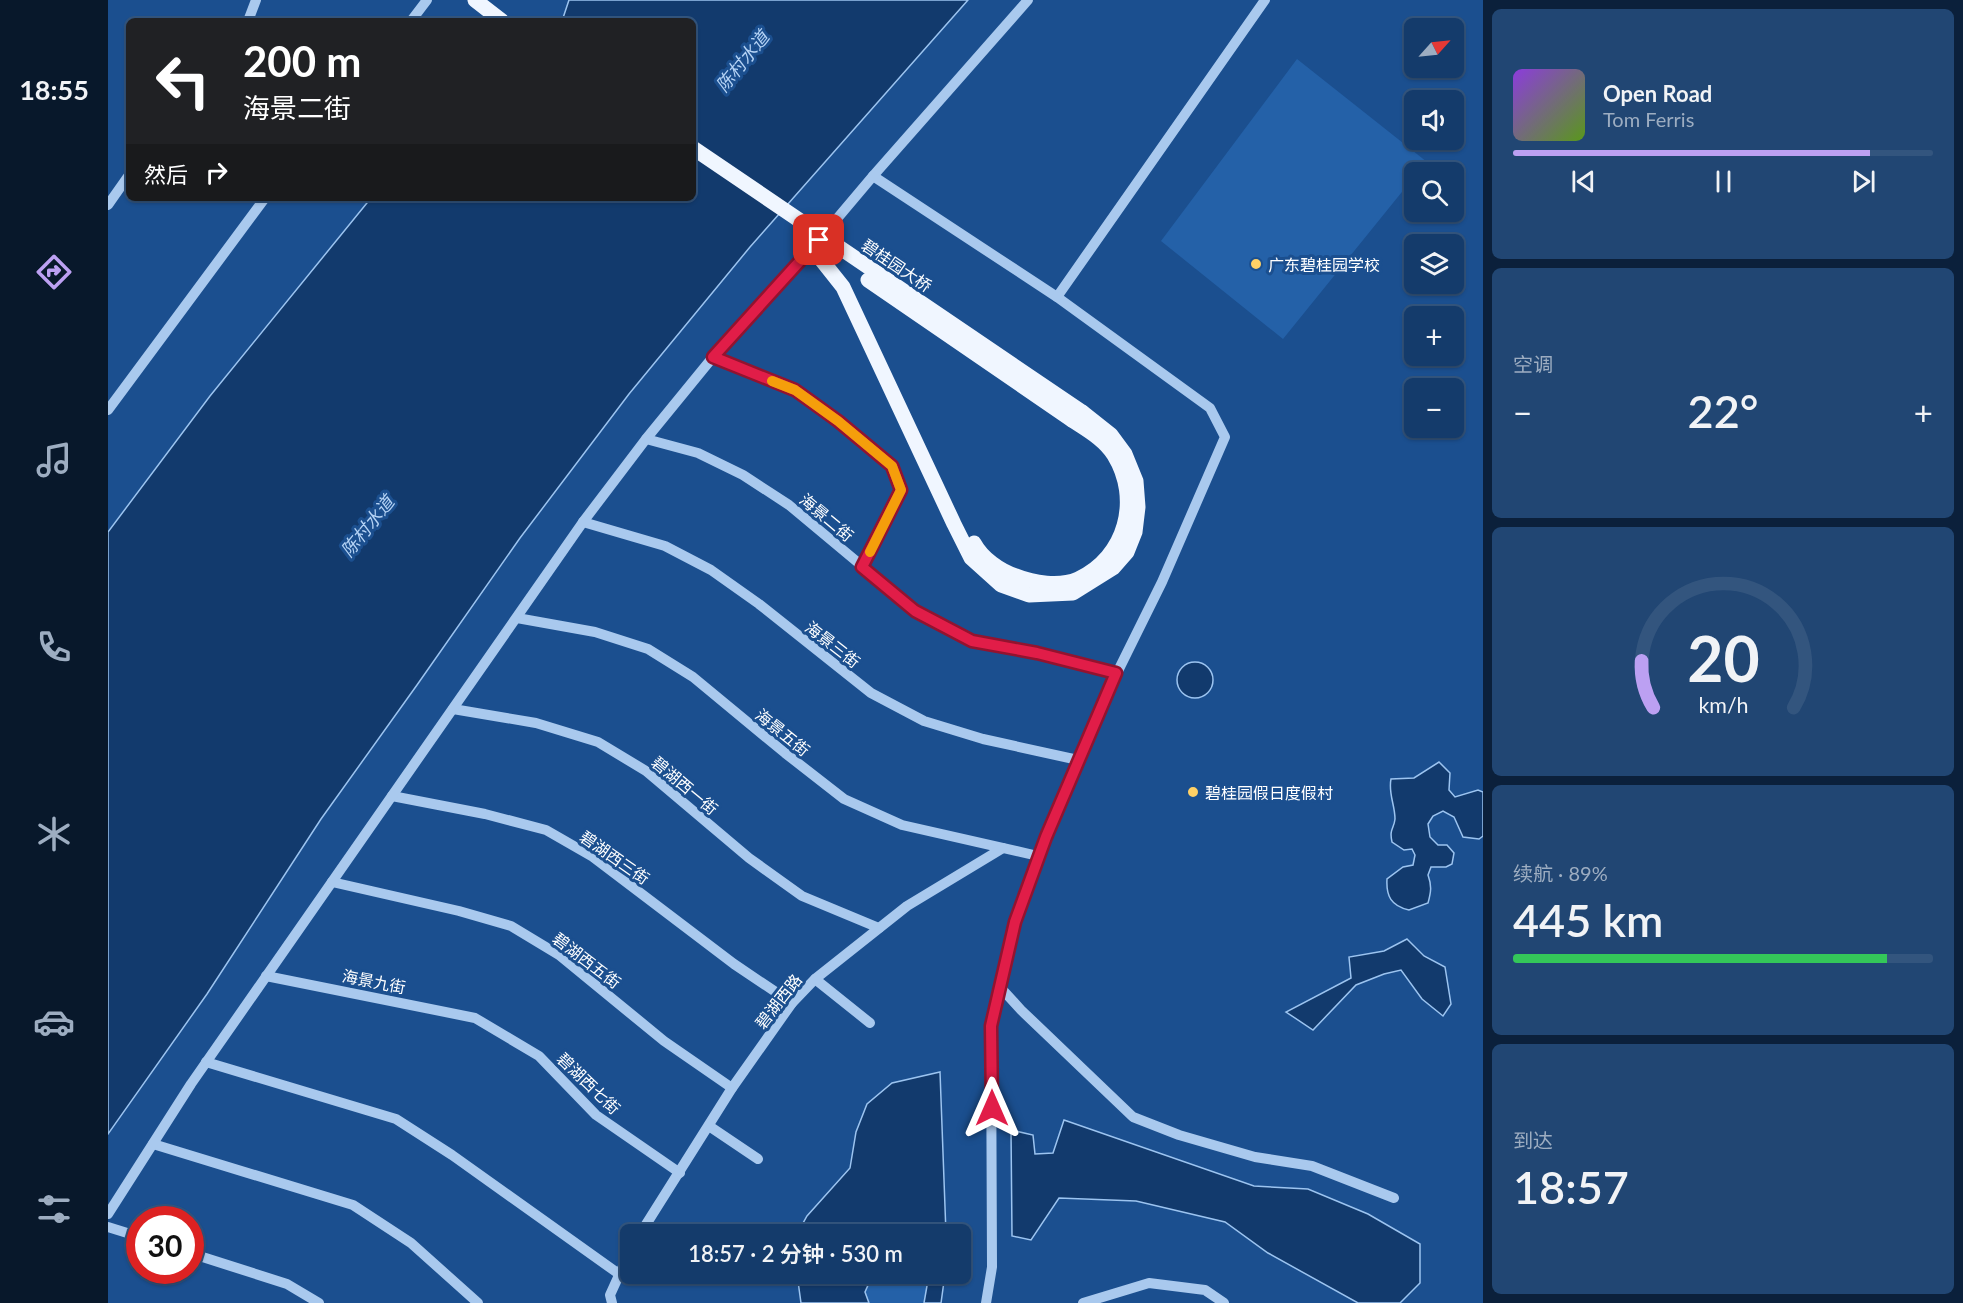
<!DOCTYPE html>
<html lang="zh">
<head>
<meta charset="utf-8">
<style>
  body { margin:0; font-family:Lato,"Noto Sans SC",sans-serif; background:#214673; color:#f1f3f6; height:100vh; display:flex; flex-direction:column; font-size:22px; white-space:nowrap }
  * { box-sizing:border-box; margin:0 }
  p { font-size:20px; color:#9dadc1 }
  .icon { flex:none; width:33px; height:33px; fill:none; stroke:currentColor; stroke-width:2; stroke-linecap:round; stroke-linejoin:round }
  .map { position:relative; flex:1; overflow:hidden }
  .side { display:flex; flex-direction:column; gap:9px; padding:9px; background:#0b203b; width:480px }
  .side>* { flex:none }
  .hud { position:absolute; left:18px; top:18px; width:570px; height:183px; border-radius:9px; box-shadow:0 2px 4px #0004,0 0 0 2px #33557e; background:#202124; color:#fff; overflow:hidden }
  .needle { width:39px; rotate:63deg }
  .controls { position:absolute; left:1296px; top:18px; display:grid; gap:12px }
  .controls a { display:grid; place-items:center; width:60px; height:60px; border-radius:9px; background:#143b6b; box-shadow:0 2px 4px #0004,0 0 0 2px #33557e; font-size:30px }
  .speed { position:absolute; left:18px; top:1206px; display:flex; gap:12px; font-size:30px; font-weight:700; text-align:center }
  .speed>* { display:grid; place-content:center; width:78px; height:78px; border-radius:50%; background:#143b6b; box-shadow:0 2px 4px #0004,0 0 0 2px #33557e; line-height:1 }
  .speed .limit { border:9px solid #d22; background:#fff; color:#111 }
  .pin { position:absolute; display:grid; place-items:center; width:51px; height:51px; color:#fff; margin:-26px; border-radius:12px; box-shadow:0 3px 9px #0006 }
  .me { position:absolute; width:66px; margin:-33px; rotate:0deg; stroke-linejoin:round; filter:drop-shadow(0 0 4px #0008) }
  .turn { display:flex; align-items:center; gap:21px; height:126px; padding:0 18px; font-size:27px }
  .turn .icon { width:78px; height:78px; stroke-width:2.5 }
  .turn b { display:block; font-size:42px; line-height:51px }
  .then { display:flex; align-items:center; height:57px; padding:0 18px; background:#0003; gap:12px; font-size:22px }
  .big { font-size:45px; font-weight:600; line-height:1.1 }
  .side .card { flex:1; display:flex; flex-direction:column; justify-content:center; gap:9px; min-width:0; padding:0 21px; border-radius:9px; background:#214673 }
  .side .dial { align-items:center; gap:0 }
  .dial svg { height:156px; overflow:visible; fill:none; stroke:#33557e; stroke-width:7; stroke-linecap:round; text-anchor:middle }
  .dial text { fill:#f1f3f6; stroke:none }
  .song { display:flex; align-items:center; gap:18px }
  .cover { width:72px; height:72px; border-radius:9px; background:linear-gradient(135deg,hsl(270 70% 55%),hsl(90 70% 35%)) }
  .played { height:6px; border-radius:3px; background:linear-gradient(90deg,#bca0f2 85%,#33557e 85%) }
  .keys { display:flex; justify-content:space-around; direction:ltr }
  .heat { display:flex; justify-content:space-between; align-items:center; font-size:33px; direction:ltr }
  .charge { height:9px; border-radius:4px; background:linear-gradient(90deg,#34c759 89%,#33557e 0) }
  .trip { position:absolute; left:512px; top:1224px; width:351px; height:60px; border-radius:9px; background:#143b6b; box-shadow:0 2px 4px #0004,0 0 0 2px #33557e; font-weight:600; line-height:60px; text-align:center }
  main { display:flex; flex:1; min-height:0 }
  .tab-bar { display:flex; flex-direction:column; width:108px; justify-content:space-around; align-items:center; background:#08182b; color:#9dadc1 }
  .tab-bar .icon { width:42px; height:42px }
  .tab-bar .selected { color:#bca0f2 }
  .tab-bar b { font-size:27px; color:#f1f3f6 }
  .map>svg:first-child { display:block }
  .green { fill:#2461a8 }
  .water { fill:#123a6d; stroke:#9cc4f0; stroke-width:1.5 }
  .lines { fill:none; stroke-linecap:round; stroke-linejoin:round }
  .minor { stroke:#a9c9ee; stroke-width:10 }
  .major { stroke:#f0f6ff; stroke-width:15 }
  .major-bridge { stroke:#f0f6ff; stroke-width:15 }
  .route-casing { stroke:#92132f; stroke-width:15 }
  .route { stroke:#e11d48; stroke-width:10 }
  .slow { stroke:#f59e0b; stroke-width:10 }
  .poi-dot { fill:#ffd166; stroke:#1b4f8f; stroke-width:2 }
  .labels { text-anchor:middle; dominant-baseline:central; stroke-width:6; stroke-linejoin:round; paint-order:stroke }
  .poi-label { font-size:16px; fill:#fff; stroke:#1b4f8f; text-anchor:start }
  .street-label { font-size:16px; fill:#fff; stroke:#1b4f8f }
  .water-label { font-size:18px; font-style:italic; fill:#b5d3f5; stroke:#1b4f8f }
</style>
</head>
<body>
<main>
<nav class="tab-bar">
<b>18:55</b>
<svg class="icon selected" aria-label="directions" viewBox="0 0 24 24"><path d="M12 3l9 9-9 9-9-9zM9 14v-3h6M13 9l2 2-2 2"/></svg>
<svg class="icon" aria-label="music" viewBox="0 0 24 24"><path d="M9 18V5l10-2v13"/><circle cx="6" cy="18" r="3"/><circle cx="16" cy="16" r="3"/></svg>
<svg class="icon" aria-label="phone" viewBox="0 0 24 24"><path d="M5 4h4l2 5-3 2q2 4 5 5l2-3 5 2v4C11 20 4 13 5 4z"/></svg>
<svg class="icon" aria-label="climate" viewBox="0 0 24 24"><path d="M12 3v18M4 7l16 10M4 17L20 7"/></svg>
<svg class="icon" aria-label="car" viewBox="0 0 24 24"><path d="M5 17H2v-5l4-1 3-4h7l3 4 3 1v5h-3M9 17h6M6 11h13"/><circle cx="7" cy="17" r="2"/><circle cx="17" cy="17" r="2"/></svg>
<svg class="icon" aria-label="filters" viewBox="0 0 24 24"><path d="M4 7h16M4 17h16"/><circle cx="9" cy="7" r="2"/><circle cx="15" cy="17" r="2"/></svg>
</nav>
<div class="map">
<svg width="1375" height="1303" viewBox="0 0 1375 1303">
  <rect width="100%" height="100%" fill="#1b4f8f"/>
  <g class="green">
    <path d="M1189 59 1319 162 1310 172H1306V177L1175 339 1053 241Z"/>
    <path d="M765 1274H811L820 1280 816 1303H761L757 1292Z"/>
  </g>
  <g class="water">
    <path d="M461 0H860L642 247 521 394 412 538 309 685 213 819 99 994 0 1134V532L102 396 263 198H585V21H454Z"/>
    <circle cx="1087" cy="680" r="18"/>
    <path d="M1331 762 1342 773 1341 790 1347 797 1370 790 1375 792V836L1371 839 1355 837 1346 817 1335 811 1325 816 1320 824 1322 837 1330 845H1339L1346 853 1344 864 1338 867H1323L1320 875C1324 886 1323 892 1320 903L1301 910C1283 906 1278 896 1279 879L1295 867 1305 865 1307 855 1304 849 1296 850 1284 842C1281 829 1286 829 1287 819 1287 805 1280 793 1283 779L1306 778Z"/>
    <path d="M1299 939 1316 956 1337 967 1343 1004 1335 1016 1314 999 1293 970 1276 974 1248 985 1205 1030 1178 1012 1243 978 1241 957 1276 951Z"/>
    <path d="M832 1072 838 1234H689L699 1216 742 1168 748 1132 759 1104 784 1083Z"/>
    <path d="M956 1120 1146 1186 1200 1189 1260 1214 1312 1244V1283L1292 1303H1250L1160 1253 1117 1222 1028 1201 951 1198 923 1240 904 1236 903 1130 925 1135 927 1154 945 1153Z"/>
    <path d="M689 1274H765L757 1292 761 1303H693Z"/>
    <path d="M811 1274H837L833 1303H816L820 1280Z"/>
  </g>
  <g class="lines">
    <g class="minor">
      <path d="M140 21 148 0"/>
      <path d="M303 21 319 0"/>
      <path d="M765 176 949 297 1102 408 1117 437 1054 582 1009 673 970 760 930 856 907 922 883 1026 884 1267 878 1303"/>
      <path d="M0 205 21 175"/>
      <path d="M949 297 1157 0"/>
      <path d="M605 357 687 390 730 421 784 466 793 490 754 567"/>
      <path d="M0 410 157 198"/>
      <path d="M538 439 590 453 635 475 681 505 808 611 864 641 929 653 1009 673"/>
      <path d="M475 522 557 546 603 570 651 604 763 693 816 721 875 739 970 760"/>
      <path d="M409 618 487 632 540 649 585 677 677 753 736 799 794 825 930 856"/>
      <path d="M345 709 428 723 490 742 538 771 641 858 694 896 771 928"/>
      <path d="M284 796 377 814 438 830 485 857 626 964 684 1003"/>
      <path d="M224 882 351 911 403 926 451 955 556 1041 624 1088"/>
      <path d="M158 976 367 1018 431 1056 488 1115 572 1173"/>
      <path d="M707 979 762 1023"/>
      <path d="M892 987 913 1010 1025 1117 1071 1135 1147 1157 1204 1166 1286 1198"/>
      <path d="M98 1062 288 1119 344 1155 511 1274"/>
      <path d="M601 1126 650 1159"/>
      <path d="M45 1144 245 1205 303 1243 370 1303"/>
      <path d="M0 1214 83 1084 475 522 538 439 605 357 711 240 765 176 920 0"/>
      <path d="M0 1227 32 1237"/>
      <path d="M532 1234 624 1088 684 1003 707 979 799 906 895 848"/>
      <path d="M82 1253 179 1284 211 1303"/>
      <path d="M504 1303 502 1295 522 1251"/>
      <path d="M975 1303 1041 1283 1097 1290 1116 1303"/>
    </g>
    <g class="major">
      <path d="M367 0 394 21"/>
      <path d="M704 248 735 287 846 524 863 558 893 585 921 595 965 593 1005 568 1019 552 1027 532 1030 507 1028 481 1017 454 1003 435 974 412"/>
      <path d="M866 543C874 558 892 571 908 576 925 583 952 587 970 579 1018 557 1033 499 1006 455 996 439 979 430 964 420"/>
    </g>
    <g class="major-bridge">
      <path d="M585 148 974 412"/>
      <path d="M760 280 964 420"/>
    </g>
  </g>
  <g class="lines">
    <defs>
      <path id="route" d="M711 240 605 357 687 390 701 400 730 421 784 466 793 490 754 567 807 611 864 641 929 653 1008 673 938 837 907 922 883 1026 884 1108"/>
    </defs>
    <use href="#route" class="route-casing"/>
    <use href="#route" class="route"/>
    <path class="slow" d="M664 381 687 390 730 421 784 466 793 490 762 552"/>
  </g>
  <g class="poi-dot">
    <circle cx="1148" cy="264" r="6"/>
    <circle cx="1085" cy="792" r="6"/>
  </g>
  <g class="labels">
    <g class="poi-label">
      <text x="1160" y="264">广东碧桂园学校</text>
      <text x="1097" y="792">碧桂园假日度假村</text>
    </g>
    <g class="street-label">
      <text transform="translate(789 265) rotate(34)">碧桂园大桥</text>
      <text transform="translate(719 517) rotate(40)">海景二街</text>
      <text transform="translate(725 644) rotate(38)">海景三街</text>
      <text transform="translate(675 732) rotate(39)">海景五街</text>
      <text transform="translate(577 785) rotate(40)">碧湖西一街</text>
      <text transform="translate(507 857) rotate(35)">碧湖西三街</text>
      <text transform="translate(479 960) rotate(37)">碧湖西五街</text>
      <text transform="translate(266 981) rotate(11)">海景九街</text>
      <text transform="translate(670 1001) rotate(-52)">碧湖西路</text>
      <text transform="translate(481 1083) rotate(44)">碧湖西七街</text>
    </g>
    <g class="water-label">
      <text transform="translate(634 61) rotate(-51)">陈村水道</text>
      <text transform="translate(259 526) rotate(-51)">陈村水道</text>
    </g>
  </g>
</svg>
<div class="controls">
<a><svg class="needle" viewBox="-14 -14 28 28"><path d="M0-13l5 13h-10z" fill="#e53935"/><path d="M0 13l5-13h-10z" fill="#9dadc1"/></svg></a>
<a><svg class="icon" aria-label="sound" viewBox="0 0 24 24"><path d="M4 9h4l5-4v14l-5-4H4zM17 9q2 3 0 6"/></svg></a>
<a><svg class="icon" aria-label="search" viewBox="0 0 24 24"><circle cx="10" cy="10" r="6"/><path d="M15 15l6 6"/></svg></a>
<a><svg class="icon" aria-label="layers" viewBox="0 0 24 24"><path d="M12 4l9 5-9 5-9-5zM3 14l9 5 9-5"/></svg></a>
<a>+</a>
<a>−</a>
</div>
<div class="speed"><div class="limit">30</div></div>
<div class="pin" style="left:711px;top:240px;background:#d93025"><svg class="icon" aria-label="arrive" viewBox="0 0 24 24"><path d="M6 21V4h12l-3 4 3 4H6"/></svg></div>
<svg class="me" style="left:884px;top:1108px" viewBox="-20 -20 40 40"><path d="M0-17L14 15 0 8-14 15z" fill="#e11d48" stroke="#fff" stroke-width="4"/></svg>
<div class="trip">18:57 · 2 分钟 · 530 m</div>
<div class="hud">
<div class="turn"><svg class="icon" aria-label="left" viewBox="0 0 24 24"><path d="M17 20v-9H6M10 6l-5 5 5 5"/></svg><div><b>200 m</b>海景二街</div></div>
<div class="then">然后<svg class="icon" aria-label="right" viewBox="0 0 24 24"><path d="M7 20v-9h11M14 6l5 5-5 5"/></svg></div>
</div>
</div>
<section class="side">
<div class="card">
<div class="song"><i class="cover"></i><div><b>Open Road</b><p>Tom Ferris</p></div></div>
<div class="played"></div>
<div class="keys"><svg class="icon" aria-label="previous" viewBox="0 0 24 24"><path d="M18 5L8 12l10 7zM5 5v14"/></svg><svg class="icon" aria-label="pause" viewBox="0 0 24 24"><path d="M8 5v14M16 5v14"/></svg><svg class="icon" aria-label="next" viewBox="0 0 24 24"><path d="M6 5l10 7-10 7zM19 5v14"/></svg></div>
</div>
<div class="card"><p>空调</p>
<div class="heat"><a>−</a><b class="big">22°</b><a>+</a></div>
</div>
<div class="card dial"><svg viewBox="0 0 100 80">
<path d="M14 69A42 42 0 1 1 86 69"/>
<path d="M14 69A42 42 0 0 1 8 45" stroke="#bca0f2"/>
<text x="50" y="56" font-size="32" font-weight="700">20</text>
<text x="50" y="72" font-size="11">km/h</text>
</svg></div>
<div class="card"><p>续航 · 89%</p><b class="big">445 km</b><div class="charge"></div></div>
<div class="card"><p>到达</p><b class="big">18:57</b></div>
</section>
</main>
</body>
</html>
